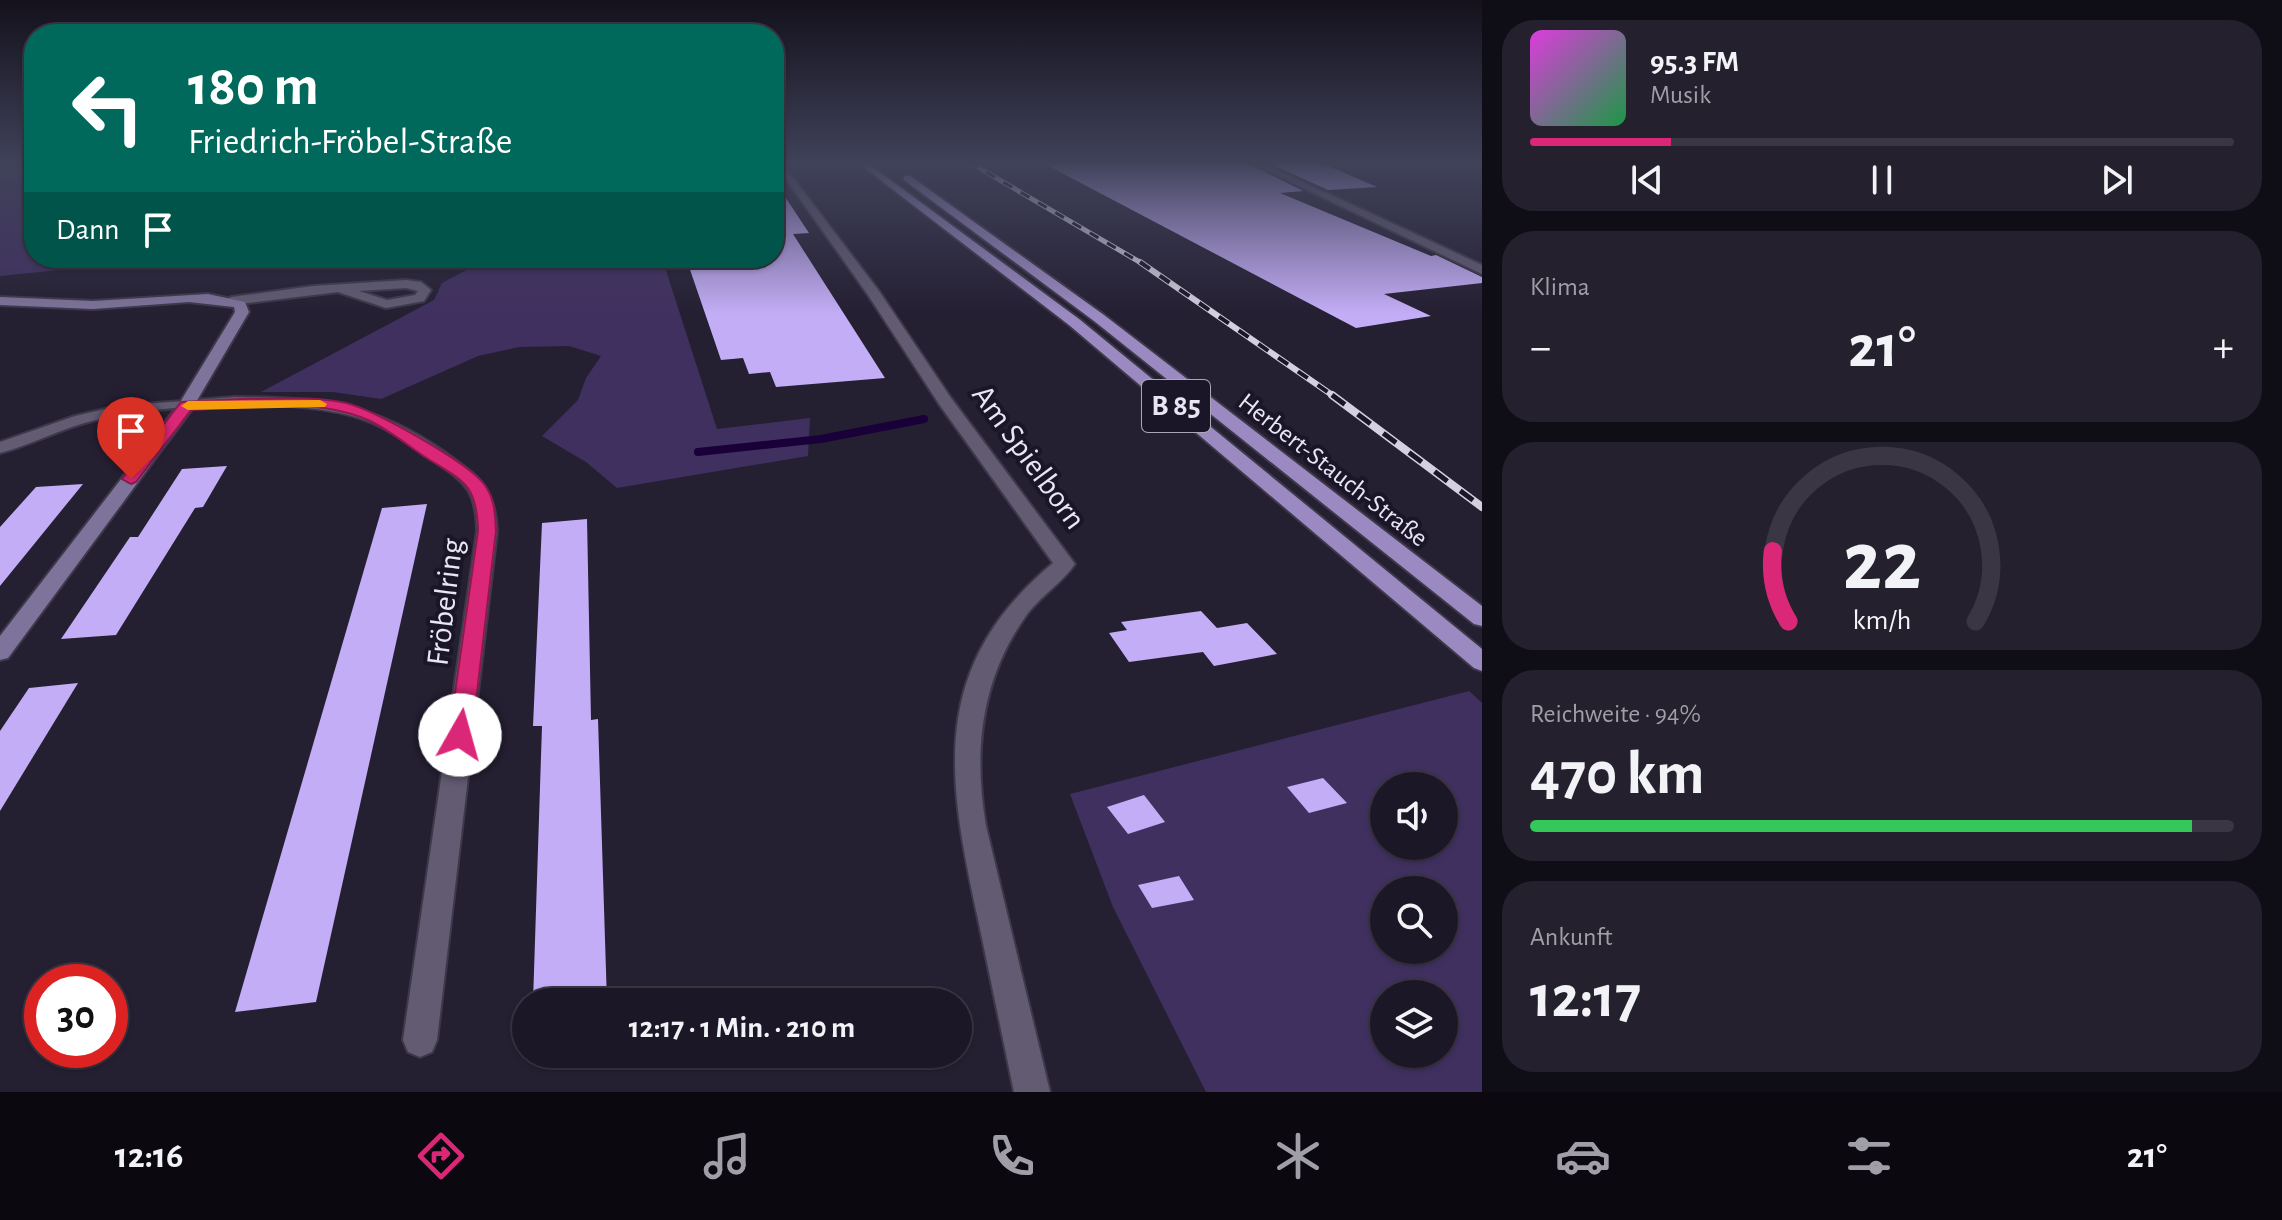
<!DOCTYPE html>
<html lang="de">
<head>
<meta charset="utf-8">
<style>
  body { margin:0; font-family:"Alegreya Sans",sans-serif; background:#25202e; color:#f1f3f6; height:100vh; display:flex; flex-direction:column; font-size:30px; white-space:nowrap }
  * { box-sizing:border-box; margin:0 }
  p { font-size:26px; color:#a09fa7 }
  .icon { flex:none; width:44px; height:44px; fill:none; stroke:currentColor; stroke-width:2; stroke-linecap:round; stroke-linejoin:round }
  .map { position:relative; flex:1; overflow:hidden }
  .details { display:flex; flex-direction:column; gap:20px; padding:20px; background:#0f0d15; width:800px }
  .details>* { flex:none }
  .banner { position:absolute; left:24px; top:24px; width:760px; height:244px; border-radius:32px; box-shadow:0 2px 6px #0004,0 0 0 2px #3a3643; background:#00695c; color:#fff; overflow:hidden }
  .controls { position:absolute; left:1370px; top:772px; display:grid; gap:16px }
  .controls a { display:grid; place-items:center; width:88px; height:88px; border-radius:50%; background:#1c1726; box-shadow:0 2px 6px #0004,0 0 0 2px #3a3643; font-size:40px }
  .speed { position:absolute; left:24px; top:964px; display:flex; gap:16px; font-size:40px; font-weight:700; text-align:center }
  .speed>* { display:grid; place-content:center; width:104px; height:104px; border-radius:50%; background:#1c1726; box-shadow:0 2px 6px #0004,0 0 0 2px #3a3643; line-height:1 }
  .speed .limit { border:12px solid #d22; background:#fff; color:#111 }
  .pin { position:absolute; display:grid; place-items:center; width:68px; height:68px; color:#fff; margin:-82px -34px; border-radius:50% 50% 50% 0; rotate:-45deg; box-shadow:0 0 8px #0007 }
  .pin .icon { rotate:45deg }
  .me { position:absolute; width:88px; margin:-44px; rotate:7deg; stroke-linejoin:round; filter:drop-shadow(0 0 6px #0008) }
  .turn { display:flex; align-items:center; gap:28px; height:168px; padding:0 32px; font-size:36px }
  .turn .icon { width:104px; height:104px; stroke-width:2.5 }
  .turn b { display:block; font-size:56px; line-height:68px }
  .then { display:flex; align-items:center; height:76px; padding:0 32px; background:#0003; gap:16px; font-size:30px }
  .big { font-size:60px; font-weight:600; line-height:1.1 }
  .details .card { flex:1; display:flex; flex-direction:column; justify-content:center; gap:12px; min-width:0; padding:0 28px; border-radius:32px; background:#25202e }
  .details .dial { align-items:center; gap:0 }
  .dial svg { height:208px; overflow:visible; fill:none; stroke:#3a3643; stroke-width:7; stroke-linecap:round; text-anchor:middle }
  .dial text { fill:#f1f3f6; stroke:none }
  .song { display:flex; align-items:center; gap:24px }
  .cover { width:96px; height:96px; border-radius:12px; background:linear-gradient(135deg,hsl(300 70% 55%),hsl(140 70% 35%)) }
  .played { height:8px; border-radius:4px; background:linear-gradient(90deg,#db2777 20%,#3a3643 20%) }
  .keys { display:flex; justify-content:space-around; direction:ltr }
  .heat { display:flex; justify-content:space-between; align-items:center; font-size:44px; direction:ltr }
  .charge { height:12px; border-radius:6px; background:linear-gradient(90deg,#34c759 94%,#3a3643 0) }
  .trip { position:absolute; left:512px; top:988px; width:460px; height:80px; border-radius:40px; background:#1c1726; box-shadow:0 2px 6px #0004,0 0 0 2px #3a3643; font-weight:600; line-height:80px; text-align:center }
  .menu { display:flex; height:128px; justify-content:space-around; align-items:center; background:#0b090f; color:#a09fa7 }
  .menu .icon { width:56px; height:56px }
  .menu .on { color:#db2777 }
  .menu b { font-size:36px; color:#f1f3f6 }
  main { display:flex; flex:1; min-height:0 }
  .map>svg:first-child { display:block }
  .green { fill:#403060; fill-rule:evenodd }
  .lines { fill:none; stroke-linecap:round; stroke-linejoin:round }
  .stream-far1 { stroke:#190038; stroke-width:5 }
  .stream { stroke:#190038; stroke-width:8 }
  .building { fill:#c3adf6 }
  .street-casing { stroke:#3e394a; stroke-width:4 }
  .secondary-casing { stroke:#3e394a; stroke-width:4 }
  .primary-casing { stroke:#3e394a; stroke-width:4 }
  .street { fill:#625b72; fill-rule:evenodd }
  .secondary { fill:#7e739a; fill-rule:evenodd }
  .primary { fill:#9b8ac2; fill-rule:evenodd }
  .rail-far2-casing { stroke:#d5d0df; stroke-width:5 }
  .rail-far1-casing { stroke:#d5d0df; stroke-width:6 }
  .rail-casing { stroke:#d5d0df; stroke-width:8 }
  .rail-far2 { stroke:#1b1528; stroke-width:3; stroke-dasharray:10; stroke-linecap:butt }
  .rail-far1 { stroke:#1b1528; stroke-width:4; stroke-dasharray:12; stroke-linecap:butt }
  .rail { stroke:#1b1528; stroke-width:5; stroke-dasharray:16; stroke-linecap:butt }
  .route { fill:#db2777; stroke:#8e194d; stroke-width:2 }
  .slow { fill:#f59e0b }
  .labels { text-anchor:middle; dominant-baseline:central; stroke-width:8; stroke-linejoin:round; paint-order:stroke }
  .far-street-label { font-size:26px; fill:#e9e5f3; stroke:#1b1528 }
  .shield { fill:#1b1528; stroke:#aba7b6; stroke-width:2 }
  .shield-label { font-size:30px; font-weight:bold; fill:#e9e5f3 }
  .street-label { font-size:32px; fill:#e9e5f3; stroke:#1b1528 }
</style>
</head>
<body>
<main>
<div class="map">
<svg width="1482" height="1092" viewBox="0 0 1482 1092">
  <rect width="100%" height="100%" fill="#251f32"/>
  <g class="green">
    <path d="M0 162H34V200L31 202H34V258H179L0 276Z"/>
    <path d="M489 258H662L717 429 810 418 808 456 617 488 586 462 542 436 578 400 586 378 601 356 569 346 519 347 478 356 381 399 333 392H261L434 300 442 283Z"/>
    <path d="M1469 691 1482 703V1092H1206L1113 907 1070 794ZM1384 786H1444V846H1384ZM1384 890H1444V950H1384ZM1384 994H1444V1054H1384Z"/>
  </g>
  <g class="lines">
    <path class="stream-far1" d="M0 166 34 164"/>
    <path class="stream" d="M698 452 821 439 924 419"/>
  </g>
  <g class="building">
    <path d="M1041 162H1246L1303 191 1280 193 1431 256 1436 255 1482 277V283L1384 294 1431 316 1356 328Z"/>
    <path d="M1266 162H1319L1377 187 1328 190Z"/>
    <path d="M774 180 809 233 793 234 885 378 776 387 770 372 749 374 743 358 721 360 686 258H774Z"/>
    <path d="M227 466 203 507 195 508 116 635 61 639 130 537H138L182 469Z"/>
    <path d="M83 484 0 586V527L36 487Z"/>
    <path d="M427 504 316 1002 235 1012 382 508Z"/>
    <path d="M587 519 591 720 598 719 607 1002H533L542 726H533L542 523Z"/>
    <path d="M1201 611 1217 628 1247 623 1277 654 1214 666 1203 652 1129 662 1109 633 1127 630 1121 622Z"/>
    <path d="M78 683 0 811V731L29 688Z"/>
    <path d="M1323 778 1347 803 1309 813 1287 787Z"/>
    <path d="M1144 795 1165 822 1128 834 1107 807Z"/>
    <path d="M1179 876 1194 900 1152 908 1138 885Z"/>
  </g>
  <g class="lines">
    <defs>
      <g id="street">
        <path d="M774 162H781L879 291 951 398 1075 564C1063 582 1042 595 1028 613 981 677 973 750 986 826L1050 1092H1014C1002 1034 990 977 978 919 947 777 928 667 1053 563L939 404 868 295Z"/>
        <path d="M1249 162H1260L1482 265V274Z"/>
        <path d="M406 280 421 282 431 290 424 301 386 308 338 292 231 305 224 301 231 297 313 286ZM406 288 418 291 415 295 387 300 359 291Z"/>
        <path d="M235 397C323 398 373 402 446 453 480 478 495 487 497 531L437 1040 432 1052 420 1057 408 1052 403 1040 477 531C476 485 462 481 427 456 409 443 390 430 370 422 306 395 159 404 92 421 60 429 31 445 0 453V442L75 416 118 406Z"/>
      </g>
      <path id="secondary" d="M208 294 245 302 249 312 192 409 8 658 0 660V636L179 404 235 312 234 307 189 302 93 309 0 305V297L93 301Z"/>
      <g id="primary">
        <path d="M857 162H866L1079 319 1482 649V671L1474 668 1069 325Z"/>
        <path d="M904 176H910L1104 315 1482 606V626L1474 624 1094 321 904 180Z"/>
      </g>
    </defs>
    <use href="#street" class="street-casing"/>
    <use href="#secondary" class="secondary-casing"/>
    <use href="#primary" class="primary-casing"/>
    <use href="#street" class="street"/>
    <use href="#secondary" class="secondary"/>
    <use href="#primary" class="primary"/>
    <defs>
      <path id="rail-far2" d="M969 162 1143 264"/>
      <path id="rail-far1" d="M1140 262 1335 397"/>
      <path id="rail" d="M1332 395 1482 507"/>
    </defs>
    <use href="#rail-far2" class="rail-far2-casing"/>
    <use href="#rail-far1" class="rail-far1-casing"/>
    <use href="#rail" class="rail-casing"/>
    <use href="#rail-far2" class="rail-far2"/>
    <use href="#rail-far1" class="rail-far1"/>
    <use href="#rail" class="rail"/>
  </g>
  <linearGradient id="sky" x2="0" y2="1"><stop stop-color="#14111c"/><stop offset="0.52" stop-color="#40425a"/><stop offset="1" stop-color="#40425a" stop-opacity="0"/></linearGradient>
  <rect width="1482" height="314" fill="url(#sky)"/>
  <path class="route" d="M242 399C276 399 312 396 346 403 375 410 467 462 484 484 495 499 495 513 496 531L472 735 469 741 460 744 452 741 449 735 478 531C477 483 463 481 425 457 407 445 388 429 368 420 315 397 247 407 191 410L136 482 131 484 122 479 181 402Z"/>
  <path class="slow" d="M320 400 327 404 325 407 188 410 181 406 188 401Z"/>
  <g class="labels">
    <g class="far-street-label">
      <text transform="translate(1333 470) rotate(38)">Herbert-Stauch-Straße</text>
    </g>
    <rect class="shield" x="1142" y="380" width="68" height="52" rx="6"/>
    <g class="shield-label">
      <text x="1176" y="406">B 85</text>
    </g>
    <g class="street-label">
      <text transform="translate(1029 457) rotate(54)">Am Spielborn</text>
      <text transform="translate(445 602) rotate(-83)">Fröbelring</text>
    </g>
  </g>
</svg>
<div class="controls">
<a><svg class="icon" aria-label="sound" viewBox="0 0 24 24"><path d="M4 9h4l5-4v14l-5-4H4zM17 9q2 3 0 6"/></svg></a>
<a><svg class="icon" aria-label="search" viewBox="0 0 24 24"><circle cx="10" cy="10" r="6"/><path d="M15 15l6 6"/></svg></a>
<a><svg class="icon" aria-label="layers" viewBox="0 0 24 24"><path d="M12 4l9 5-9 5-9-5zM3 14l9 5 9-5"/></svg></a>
</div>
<div class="speed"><div class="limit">30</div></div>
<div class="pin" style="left:131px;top:479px;background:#d93025"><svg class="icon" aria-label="arrive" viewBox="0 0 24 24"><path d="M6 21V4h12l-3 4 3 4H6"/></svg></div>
<svg class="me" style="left:460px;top:735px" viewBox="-20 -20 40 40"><circle r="19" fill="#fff"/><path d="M0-13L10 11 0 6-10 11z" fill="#db2777"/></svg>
<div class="trip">12:17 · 1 Min. · 210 m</div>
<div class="banner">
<div class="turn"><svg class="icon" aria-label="left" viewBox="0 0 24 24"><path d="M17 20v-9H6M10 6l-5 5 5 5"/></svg><div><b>180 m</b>Friedrich-Fröbel-Straße</div></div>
<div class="then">Dann<svg class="icon" aria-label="arrive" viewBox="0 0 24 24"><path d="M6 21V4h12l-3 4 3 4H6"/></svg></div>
</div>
</div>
<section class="details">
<div class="card">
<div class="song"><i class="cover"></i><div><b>95.3 FM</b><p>Musik</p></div></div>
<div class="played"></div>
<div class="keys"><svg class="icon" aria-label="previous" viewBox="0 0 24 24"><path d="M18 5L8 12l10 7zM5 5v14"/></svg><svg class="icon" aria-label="pause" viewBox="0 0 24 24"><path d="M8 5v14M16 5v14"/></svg><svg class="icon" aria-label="next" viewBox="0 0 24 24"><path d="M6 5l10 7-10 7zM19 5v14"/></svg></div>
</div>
<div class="card"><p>Klima</p>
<div class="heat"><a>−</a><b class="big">21°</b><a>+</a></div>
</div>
<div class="card dial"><svg viewBox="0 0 100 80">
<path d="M14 69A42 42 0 1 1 86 69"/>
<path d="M14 69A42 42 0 0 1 8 42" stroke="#db2777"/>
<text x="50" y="56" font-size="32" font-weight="700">22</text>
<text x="50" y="72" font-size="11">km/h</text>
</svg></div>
<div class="card"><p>Reichweite · 94%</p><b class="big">470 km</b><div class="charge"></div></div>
<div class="card"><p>Ankunft</p><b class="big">12:17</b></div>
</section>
</main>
<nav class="menu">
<b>12:16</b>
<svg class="icon on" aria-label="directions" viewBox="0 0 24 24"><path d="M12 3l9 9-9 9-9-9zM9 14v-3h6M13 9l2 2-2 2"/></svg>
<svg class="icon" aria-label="music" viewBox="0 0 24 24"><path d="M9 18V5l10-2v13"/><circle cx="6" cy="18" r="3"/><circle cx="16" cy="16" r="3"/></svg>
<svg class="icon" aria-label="phone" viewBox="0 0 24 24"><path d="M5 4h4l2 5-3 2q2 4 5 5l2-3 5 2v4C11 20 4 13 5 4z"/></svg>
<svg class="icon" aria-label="climate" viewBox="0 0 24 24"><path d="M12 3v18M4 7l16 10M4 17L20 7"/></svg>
<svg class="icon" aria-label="car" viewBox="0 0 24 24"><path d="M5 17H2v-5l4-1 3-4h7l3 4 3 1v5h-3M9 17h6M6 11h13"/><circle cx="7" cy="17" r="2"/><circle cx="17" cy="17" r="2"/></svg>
<svg class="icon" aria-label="filters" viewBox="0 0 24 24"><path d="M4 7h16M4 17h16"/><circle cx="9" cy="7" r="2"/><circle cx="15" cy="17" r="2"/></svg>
<b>21°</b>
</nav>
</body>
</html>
